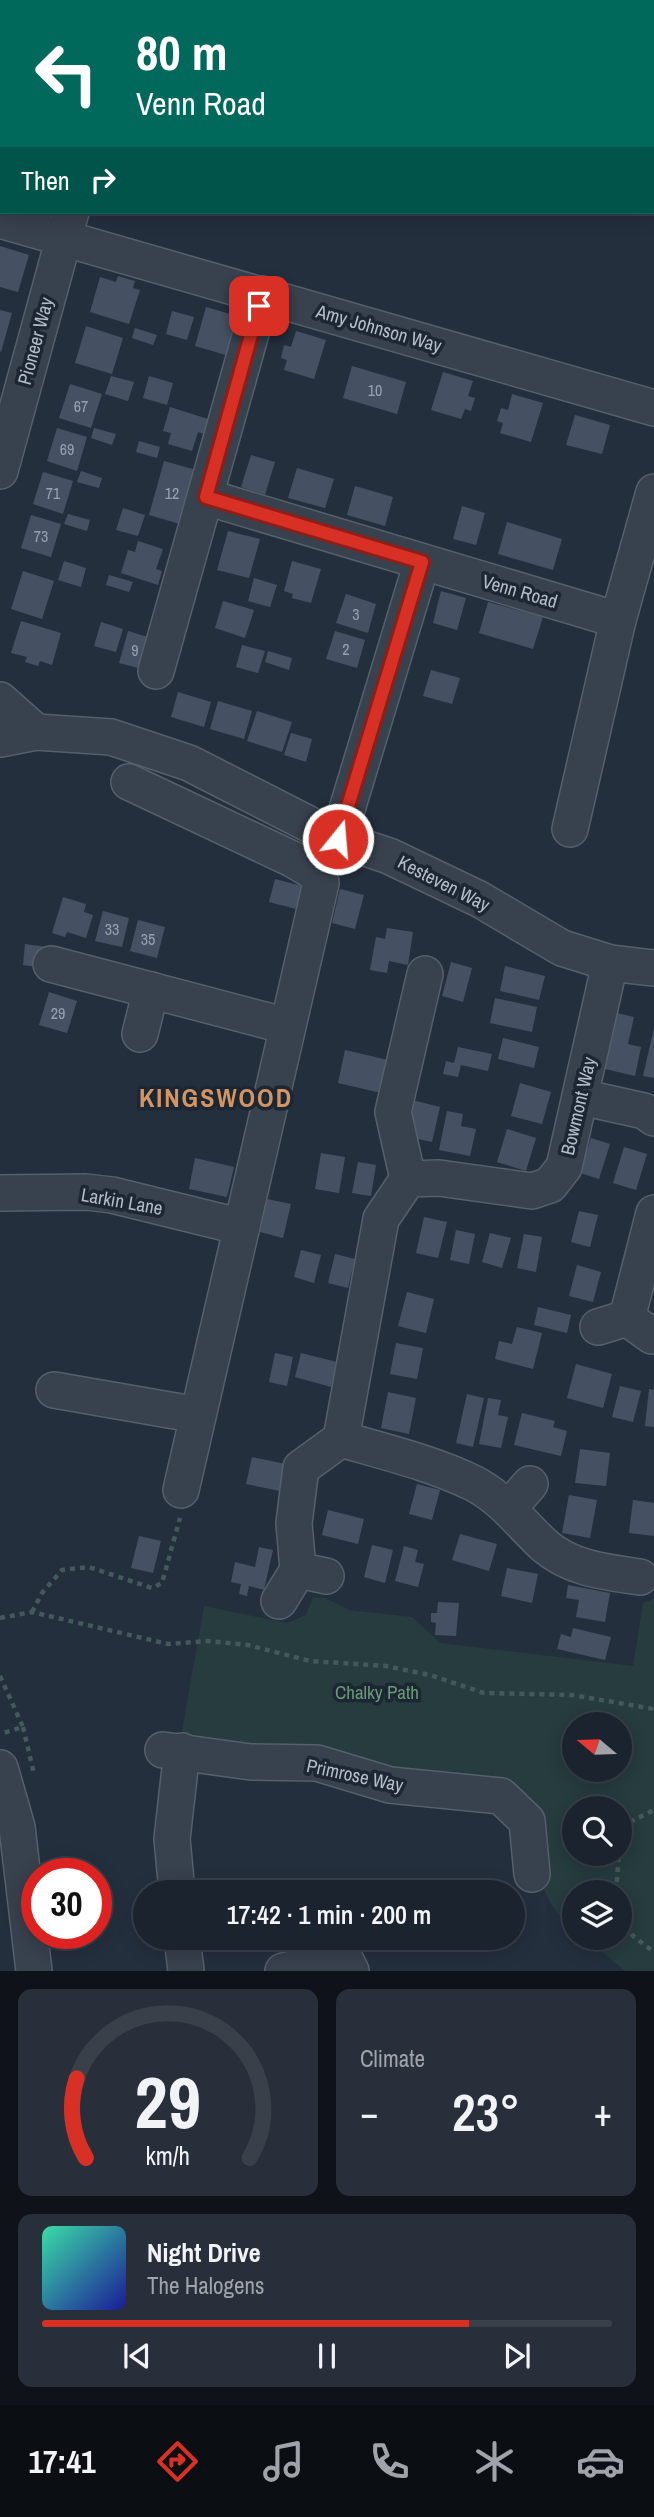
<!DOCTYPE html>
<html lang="en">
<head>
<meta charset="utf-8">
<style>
  body { margin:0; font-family:"Archivo Narrow",sans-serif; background:#282f3a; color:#f1f3f6; height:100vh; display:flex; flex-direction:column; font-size:26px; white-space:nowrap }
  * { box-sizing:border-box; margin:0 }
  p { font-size:23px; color:#a0a4aa }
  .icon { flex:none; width:38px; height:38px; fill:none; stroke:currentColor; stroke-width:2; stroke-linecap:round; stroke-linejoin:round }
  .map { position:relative; height:1971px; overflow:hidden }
  .side { display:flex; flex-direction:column; gap:18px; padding:18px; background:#0f1319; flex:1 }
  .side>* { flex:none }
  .top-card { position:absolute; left:0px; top:0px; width:654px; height:214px; box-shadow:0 4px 18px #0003,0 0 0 2px #39404a; background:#00695c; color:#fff; overflow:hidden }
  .needle { width:46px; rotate:289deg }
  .controls { position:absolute; left:562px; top:1712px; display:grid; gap:14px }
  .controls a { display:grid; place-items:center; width:70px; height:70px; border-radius:50%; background:#1b232e; box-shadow:0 4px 18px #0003,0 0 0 2px #39404a; font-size:35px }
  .speed { position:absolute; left:21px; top:1858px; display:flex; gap:14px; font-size:35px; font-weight:700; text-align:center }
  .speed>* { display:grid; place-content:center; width:91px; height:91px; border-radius:50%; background:#1b232e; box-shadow:0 4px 18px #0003,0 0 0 2px #39404a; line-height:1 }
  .speed .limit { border:10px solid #d22; background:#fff; color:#111 }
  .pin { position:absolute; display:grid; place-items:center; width:60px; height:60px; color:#fff; margin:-30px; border-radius:14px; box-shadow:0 4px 10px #0006 }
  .me { position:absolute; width:77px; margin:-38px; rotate:17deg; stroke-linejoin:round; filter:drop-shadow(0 0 5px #0008) }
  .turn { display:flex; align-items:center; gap:24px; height:147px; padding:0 21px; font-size:32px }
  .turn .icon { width:91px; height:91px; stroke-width:2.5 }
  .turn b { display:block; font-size:49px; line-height:60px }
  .then { display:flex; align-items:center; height:66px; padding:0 21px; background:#0003; gap:14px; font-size:26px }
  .big { font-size:52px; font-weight:600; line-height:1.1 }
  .side .tile { flex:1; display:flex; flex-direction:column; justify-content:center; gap:10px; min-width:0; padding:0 24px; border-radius:14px; background:#282f3a }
  .side .dial { align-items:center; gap:0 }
  .dial svg { height:182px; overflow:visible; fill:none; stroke:#39404a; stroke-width:7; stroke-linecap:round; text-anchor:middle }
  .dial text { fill:#f1f3f6; stroke:none }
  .song { display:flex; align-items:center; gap:21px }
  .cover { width:84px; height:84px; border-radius:10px; background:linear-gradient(135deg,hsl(160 70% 55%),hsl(240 70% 35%)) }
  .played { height:7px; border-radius:4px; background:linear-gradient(90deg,#d93025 75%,#39404a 75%) }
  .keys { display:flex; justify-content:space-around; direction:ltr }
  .heat { display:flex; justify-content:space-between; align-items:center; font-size:38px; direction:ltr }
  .side .tiles { flex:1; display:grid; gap:18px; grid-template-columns:1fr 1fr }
  .tile:last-child { grid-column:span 2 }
  .trip { position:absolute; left:133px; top:1880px; width:392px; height:70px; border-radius:35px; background:#1b232e; box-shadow:0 4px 18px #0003,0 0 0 2px #39404a; font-weight:600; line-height:70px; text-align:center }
  .menu { display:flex; height:112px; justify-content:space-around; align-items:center; background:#0b0e12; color:#a0a4aa }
  .menu .icon { width:49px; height:49px }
  .menu .selected { color:#d93025 }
  .menu b { font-size:32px; color:#f1f3f6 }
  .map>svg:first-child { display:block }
  .green { fill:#263c3f; fill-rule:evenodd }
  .building { fill:#455162 }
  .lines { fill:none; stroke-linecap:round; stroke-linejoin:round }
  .minor-casing { stroke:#565f6c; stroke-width:38 }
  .path { stroke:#44595c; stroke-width:4.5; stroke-dasharray:5 5; stroke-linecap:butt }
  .minor { stroke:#38414e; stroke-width:35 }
  .route-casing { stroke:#8d1f18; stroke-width:18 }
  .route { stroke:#d93025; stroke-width:12 }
  .labels { text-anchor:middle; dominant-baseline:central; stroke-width:7; stroke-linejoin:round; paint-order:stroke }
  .number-label { font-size:16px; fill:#98a1af }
  .street-label { font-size:19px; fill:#b4bcc9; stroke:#1d2633 }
  .park-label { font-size:19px; fill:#6b9a76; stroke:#1d2633 }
  .district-label { font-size:26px; font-weight:bold; letter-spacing:2px; fill:#d59563; stroke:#1d2633 }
</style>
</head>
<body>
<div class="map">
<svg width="654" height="1971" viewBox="0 0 654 1971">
  <rect width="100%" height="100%" fill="#242f3e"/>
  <path class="green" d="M313 1597 325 1598 349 1610 412 1617 440 1643 633 1666 643 1603 654 1599V1971H625L585 1937H620V1892H574V1929C538 1902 536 1861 531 1820L188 1744 182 1731 204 1606 287 1623 306 1615ZM574 1724H620V1769H574ZM574 1808H620V1853H574Z"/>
  <g class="building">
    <path d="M0 246 29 255 18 292 0 287Z"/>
    <path d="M118 276 135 281 133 288 140 290 129 324 90 312 100 277 116 282Z"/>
    <path d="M206 307 237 316 232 332 239 334 235 347 229 345 226 355 195 346Z"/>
    <path d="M0 310 12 313 1 352 0 351Z"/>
    <path d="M172 311 194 317 187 340 166 334Z"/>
    <path d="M86 326 123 338 112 374 75 363Z"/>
    <path d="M135 328 157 335 153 345 132 338Z"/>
    <path d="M296 331 326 340 314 379 284 370 287 360 281 358 284 345 291 347Z"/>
    <path d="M352 366 406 382 397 414 343 398Z"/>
    <path d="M443 372 473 381 468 396 475 398 471 411 465 409 461 419 431 410Z"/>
    <path d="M111 376 134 382 128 401 105 394Z"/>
    <path d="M149 376 173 383 167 405 143 398Z"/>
    <path d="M70 384 102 394 91 428 59 418Z"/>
    <path d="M512 394 543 403 531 442 500 433 503 423 497 421 501 408 508 410Z"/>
    <path d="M170 407 208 419 204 434 198 432 192 451 168 444 171 433 163 431Z"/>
    <path d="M575 415 610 425 602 454 566 445Z"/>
    <path d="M57 428 87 437 77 471 47 461Z"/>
    <path d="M94 428 116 434 112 445 91 438Z"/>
    <path d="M139 441 160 447 157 458 136 452Z"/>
    <path d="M251 455 275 462 265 495 241 487Z"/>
    <path d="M164 461 196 470 180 524 149 515Z"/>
    <path d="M297 468 334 479 325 508 288 498Z"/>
    <path d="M81 471 102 478 99 488 77 482Z"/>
    <path d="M43 472 73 481 63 514 33 504Z"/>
    <path d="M355 486 393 497 385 526 347 515Z"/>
    <path d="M462 506 485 513 476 545 453 539Z"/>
    <path d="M123 508 145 515 138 536 116 530Z"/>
    <path d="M68 514 90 520 87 531 64 524Z"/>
    <path d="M31 515 61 524 51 557 21 548Z"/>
    <path d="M507 522 562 539 553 570 498 554Z"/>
    <path d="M228 531 260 539 249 578 217 570Z"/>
    <path d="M138 541 163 549 156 569 162 571 158 585 121 573 128 550 135 552Z"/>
    <path d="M64 561 86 568 81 587 58 580Z"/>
    <path d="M292 561 321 569 311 603 292 598 293 594 284 591Z"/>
    <path d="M23 571 54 581 42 619 11 609Z"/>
    <path d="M109 575 133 582 129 592 106 585Z"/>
    <path d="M254 578 277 585 270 607 248 601Z"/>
    <path d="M441 591 466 598 457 630 433 623Z"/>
    <path d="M346 594 376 604 368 633 336 623Z"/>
    <path d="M223 601 254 610 245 638 215 628Z"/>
    <path d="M488 602 543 617 533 649 479 633Z"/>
    <path d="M21 621 61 633 52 665 40 661 38 666 25 662 27 657 11 653Z"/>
    <path d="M101 622 123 629 116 652 94 646Z"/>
    <path d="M128 631 151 638 142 669 119 663Z"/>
    <path d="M335 631 365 640 357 668 326 659Z"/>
    <path d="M242 645 265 651 258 673 236 667Z"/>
    <path d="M268 651 292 658 289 670 265 662Z"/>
    <path d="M431 670 460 678 452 704 423 696Z"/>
    <path d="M178 692 211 702 204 727 171 717Z"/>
    <path d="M218 701 252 711 244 739 210 729Z"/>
    <path d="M257 711 292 722 282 752 247 741Z"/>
    <path d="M291 733 312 739 306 762 284 755Z"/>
    <path d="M275 879 306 887 300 910 269 902Z"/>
    <path d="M340 889 364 895 355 929 332 923Z"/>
    <path d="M63 897 86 904 84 912 93 915 86 938 67 932 65 937 52 933Z"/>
    <path d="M103 911 129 918 122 947 95 941Z"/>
    <path d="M138 920 165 927 157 958 130 951Z"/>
    <path d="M387 928 413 932 408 965 389 961 387 973 370 970 376 937 385 939Z"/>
    <path d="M25 944 47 947 44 968 23 965Z"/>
    <path d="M451 962 472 968 463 1002 442 996Z"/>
    <path d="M505 966 545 976 539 1000 500 991Z"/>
    <path d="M49 992 77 1001 67 1033 39 1025Z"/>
    <path d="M495 998 537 1007 532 1032 490 1023Z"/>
    <path d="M617 1013 634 1017 628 1044 641 1047 635 1076 605 1069Z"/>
    <path d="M654 1028V1078L643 1076Z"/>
    <path d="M503 1038 539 1047 534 1068 498 1059Z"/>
    <path d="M458 1047 492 1054 488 1071 461 1065 458 1077 443 1074 446 1061 454 1063Z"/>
    <path d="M345 1050 388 1060 381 1093 338 1083Z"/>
    <path d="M520 1083 551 1092 542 1124 511 1116Z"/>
    <path d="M412 1100 440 1107 432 1142 404 1136Z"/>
    <path d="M447 1111 463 1114 461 1126 476 1129 470 1156 439 1150Z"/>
    <path d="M507 1129 536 1138 526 1171 497 1162Z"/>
    <path d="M591 1138 610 1144 599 1179 580 1173Z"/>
    <path d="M624 1147 647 1154 636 1190 613 1183Z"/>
    <path d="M321 1153 345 1157 339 1193 315 1189Z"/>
    <path d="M195 1158 234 1167 227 1197 189 1189Z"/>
    <path d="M358 1162 376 1165 371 1196 352 1193Z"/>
    <path d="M267 1199 291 1204 283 1238 260 1232Z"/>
    <path d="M579 1211 598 1215 590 1247 571 1242Z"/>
    <path d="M424 1217 447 1222 438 1258 416 1253Z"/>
    <path d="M456 1230 475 1234 469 1264 450 1260Z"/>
    <path d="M490 1233 511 1238 502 1268 482 1262Z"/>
    <path d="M524 1234 542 1237 536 1272 517 1268Z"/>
    <path d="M301 1250 321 1255 314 1283 294 1277Z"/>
    <path d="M335 1254 355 1259 348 1288 328 1283Z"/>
    <path d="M577 1265 601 1272 593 1302 569 1296Z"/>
    <path d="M407 1292 434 1299 426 1333 398 1326Z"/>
    <path d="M538 1307 571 1315 567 1333 534 1325Z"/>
    <path d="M517 1327 542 1333 533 1369 495 1359 499 1341 512 1344Z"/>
    <path d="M396 1343 423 1348 417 1379 390 1374Z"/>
    <path d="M275 1353 293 1357 287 1386 269 1382Z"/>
    <path d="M301 1353 337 1362 331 1387 295 1377Z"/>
    <path d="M576 1364 612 1374 603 1408 567 1398Z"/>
    <path d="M620 1386 641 1391 633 1422 612 1417Z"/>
    <path d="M649 1389 654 1390V1427L645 1426Z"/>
    <path d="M388 1392 416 1398 409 1434 381 1428Z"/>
    <path d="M467 1394 484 1398 473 1447 456 1443Z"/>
    <path d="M488 1398 501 1400 498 1415 508 1417 501 1448 479 1444Z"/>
    <path d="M522 1413 555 1421 553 1427 567 1431 561 1456 514 1445Z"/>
    <path d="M580 1449 610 1453 606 1486 575 1483Z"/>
    <path d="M252 1457 286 1464 280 1491 246 1484Z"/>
    <path d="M417 1484 440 1490 432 1520 409 1514Z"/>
    <path d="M569 1495 597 1500 590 1538 562 1533Z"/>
    <path d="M633 1500 654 1503V1536L629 1533Z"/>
    <path d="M328 1510 364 1519 358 1544 322 1535Z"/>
    <path d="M460 1534 497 1544 489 1571 452 1560Z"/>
    <path d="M139 1536 161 1541 153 1573 131 1568Z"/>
    <path d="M372 1545 393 1550 385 1583 364 1577Z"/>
    <path d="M404 1546 418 1550 415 1562 424 1564 418 1587 395 1581Z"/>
    <path d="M259 1547 273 1550 264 1590 249 1586 247 1596 239 1594 241 1584 231 1582 235 1562 255 1567Z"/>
    <path d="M507 1568 538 1574 532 1603 501 1596Z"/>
    <path d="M568 1585 610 1593 605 1622 576 1617 579 1600 566 1598Z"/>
    <path d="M438 1602 459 1603 456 1636 435 1635 436 1623 431 1622V1613H437Z"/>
    <path d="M573 1628 611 1637 605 1660 557 1649 561 1634 571 1637Z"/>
  </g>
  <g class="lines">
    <defs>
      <g id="minor">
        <path d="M136 2V0"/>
        <path d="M0 220 654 408"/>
        <path d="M0 471 71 212"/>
        <path d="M206 497 618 620"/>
        <path d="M156 671 262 294"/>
        <path d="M0 700 36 732"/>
        <path d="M0 739 36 732 111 737 189 763 338 839 389 856 479 899 562 948 610 963 654 968"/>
        <path d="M129 782 292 859 314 872 321 883 181 1490"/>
        <path d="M570 829 618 620 654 492"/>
        <path d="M338 839 422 562"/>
        <path d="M51 964 287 1026"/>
        <path d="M140 1034 151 990"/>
        <path d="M581 1097 644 1111 654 1118"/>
        <path d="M408 1179 393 1112 425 974"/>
        <path d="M0 1193 86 1192 112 1195 242 1227"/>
        <path d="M627 1318 654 1213"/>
        <path d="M598 1327 627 1318 652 1336"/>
        <path d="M54 1390 198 1415"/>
        <path d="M341 1439 381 1219 408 1179 439 1178 532 1191 550 1185 564 1167 610 963"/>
        <path d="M509 1508 530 1484"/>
        <path d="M298 1570 294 1523 301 1468 341 1439C385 1452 432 1463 473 1483 503 1498 521 1524 545 1546 572 1569 606 1572 640 1577"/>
        <path d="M279 1601 298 1570 326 1576"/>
        <path d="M163 1750 251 1762 317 1763 390 1785 501 1796 527 1821 532 1874"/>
        <path d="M0 1768 17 1827 34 1971"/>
        <path d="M177 1892 172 1839 182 1751"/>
        <path d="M182 1937 186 1971"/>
        <path d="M283 1971 344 1957 351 1971"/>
      </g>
    </defs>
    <use href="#minor" class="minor-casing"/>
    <g class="path">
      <path d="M32 1612 42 1593 62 1570 89 1567 152 1588 162 1583 180 1518"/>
      <path d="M0 1618 32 1612 168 1644 208 1641 248 1645 310 1661 386 1666 430 1675 484 1693 572 1695 654 1709"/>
      <path d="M0 1676 23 1727 0 1734"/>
      <path d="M23 1727 34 1774"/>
      <path d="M605 1808H617"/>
      <path d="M620 1809 630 1822 627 1837 620 1843"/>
      <path d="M630 1822 654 1810"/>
      <path d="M616 1892 619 1853"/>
      <path d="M620 1906 633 1936 654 1952"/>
    </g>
    <use href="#minor" class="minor"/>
  </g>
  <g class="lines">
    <defs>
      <path id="route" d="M259 306 206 497 422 562 338 839"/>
    </defs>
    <use href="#route" class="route-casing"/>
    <use href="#route" class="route"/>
  </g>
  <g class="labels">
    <g class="number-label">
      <text x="375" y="390">10</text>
      <text x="81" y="406">67</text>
      <text x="67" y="449">69</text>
      <text x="53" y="493">71</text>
      <text x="172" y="493">12</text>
      <text x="41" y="536">73</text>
      <text x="356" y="614">3</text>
      <text x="346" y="649">2</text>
      <text x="135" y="650">9</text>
      <text x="112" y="929">33</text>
      <text x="148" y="939">35</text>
      <text x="58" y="1013">29</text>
    </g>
    <g class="street-label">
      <text transform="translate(379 328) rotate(16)">Amy Johnson Way</text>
      <text transform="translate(35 341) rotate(-75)">Pioneer Way</text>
      <text transform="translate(520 591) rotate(16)">Venn Road</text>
      <text transform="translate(444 883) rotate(27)">Kesteven Way</text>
      <text transform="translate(578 1106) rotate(-77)">Bowmont Way</text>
      <text transform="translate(122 1201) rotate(10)">Larkin Lane</text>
      <text transform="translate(355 1775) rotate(12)">Primrose Way</text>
    </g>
    <g class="park-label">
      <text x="377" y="1692">Chalky Path</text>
    </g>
    <g class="district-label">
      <text x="216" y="1097">KINGSWOOD</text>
    </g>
  </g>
</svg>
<div class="controls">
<a><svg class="needle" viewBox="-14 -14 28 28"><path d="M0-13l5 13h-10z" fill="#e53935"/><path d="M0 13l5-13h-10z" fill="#a0a4aa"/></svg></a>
<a><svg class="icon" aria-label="search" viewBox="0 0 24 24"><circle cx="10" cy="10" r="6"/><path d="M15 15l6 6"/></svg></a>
<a><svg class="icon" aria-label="layers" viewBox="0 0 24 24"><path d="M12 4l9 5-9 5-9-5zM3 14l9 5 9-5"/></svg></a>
</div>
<div class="speed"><div class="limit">30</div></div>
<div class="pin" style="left:259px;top:306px;background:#d93025"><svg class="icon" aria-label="arrive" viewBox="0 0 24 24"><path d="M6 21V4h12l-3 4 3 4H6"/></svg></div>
<svg class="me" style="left:338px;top:839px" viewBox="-20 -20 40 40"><circle r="17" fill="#d93025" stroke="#fff" stroke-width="3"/><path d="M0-11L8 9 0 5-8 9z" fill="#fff"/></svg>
<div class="trip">17:42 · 1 min · 200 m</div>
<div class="top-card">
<div class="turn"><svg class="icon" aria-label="left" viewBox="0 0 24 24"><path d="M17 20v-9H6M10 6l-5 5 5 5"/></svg><div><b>80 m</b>Venn Road</div></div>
<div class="then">Then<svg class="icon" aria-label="right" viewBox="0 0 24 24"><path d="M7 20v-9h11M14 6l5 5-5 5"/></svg></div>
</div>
</div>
<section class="side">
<div class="tiles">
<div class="tile dial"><svg viewBox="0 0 100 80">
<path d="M14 69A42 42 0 1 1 86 69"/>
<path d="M14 69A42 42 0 0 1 10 34" stroke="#d93025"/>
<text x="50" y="56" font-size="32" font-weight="700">29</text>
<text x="50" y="72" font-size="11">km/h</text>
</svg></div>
<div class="tile"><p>Climate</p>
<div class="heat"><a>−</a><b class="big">23°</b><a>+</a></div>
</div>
<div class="tile">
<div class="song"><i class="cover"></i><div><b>Night Drive</b><p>The Halogens</p></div></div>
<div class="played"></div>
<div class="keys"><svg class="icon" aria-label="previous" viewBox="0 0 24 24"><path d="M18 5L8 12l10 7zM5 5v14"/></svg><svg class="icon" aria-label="pause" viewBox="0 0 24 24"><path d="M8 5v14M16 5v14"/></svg><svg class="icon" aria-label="next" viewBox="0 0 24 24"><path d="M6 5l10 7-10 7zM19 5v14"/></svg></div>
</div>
</div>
</section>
<nav class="menu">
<b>17:41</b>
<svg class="icon selected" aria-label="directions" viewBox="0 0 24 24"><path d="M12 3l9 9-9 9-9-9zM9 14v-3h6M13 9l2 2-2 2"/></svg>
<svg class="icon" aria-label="music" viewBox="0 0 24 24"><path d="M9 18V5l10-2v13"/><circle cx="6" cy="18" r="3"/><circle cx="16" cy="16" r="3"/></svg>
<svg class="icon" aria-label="phone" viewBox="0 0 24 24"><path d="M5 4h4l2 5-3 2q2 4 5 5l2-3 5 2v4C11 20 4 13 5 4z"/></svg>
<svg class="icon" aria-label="climate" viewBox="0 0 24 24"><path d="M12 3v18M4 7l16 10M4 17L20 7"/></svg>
<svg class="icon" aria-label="car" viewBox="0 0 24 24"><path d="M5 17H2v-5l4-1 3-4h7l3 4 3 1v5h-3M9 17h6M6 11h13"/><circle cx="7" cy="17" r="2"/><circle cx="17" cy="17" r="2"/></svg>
</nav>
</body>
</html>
